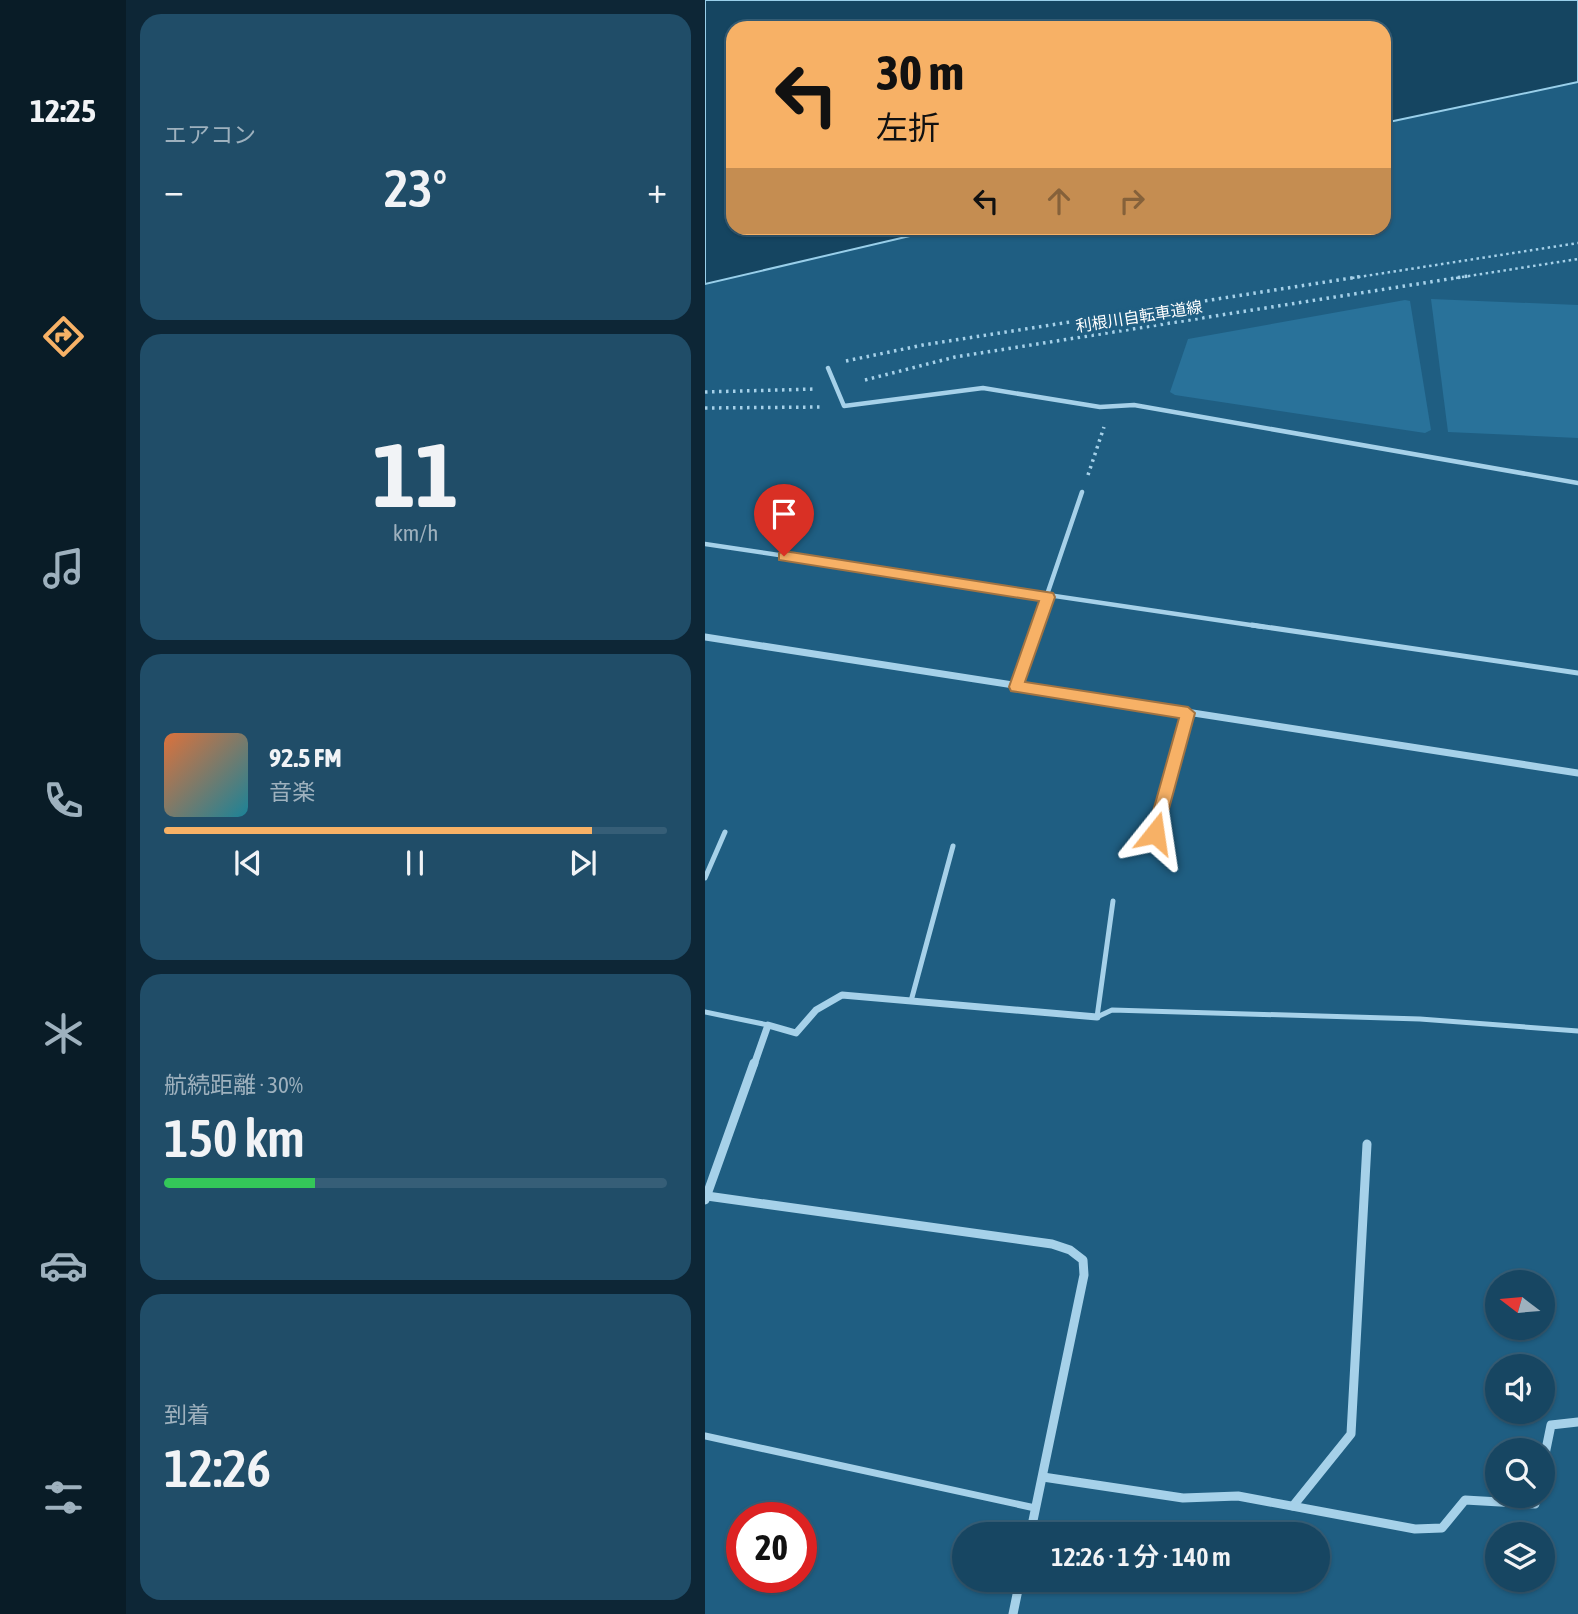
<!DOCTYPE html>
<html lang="ja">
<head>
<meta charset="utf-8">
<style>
  body { margin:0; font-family:"Asap Condensed","Noto Sans JP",sans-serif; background:#204d68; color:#f1f3f6; height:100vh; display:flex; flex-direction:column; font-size:26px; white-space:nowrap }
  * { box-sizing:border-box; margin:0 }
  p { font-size:23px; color:#9eb1be }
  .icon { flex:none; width:38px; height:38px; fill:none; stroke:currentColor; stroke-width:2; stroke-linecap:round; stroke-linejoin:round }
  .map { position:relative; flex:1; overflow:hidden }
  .panel { display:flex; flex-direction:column; gap:14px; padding:14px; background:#0d2636; width:579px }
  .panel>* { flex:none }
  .top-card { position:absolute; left:21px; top:21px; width:665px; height:214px; border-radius:21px; box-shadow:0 2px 5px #0004,0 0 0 2px #365e77; background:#f7b166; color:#111; overflow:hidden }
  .needle { width:46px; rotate:286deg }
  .tools { position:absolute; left:780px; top:1270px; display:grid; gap:14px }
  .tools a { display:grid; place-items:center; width:70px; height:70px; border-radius:50%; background:#174662; box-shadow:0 2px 5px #0004,0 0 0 2px #365e77; font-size:35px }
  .speed { position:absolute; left:21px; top:1502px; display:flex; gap:14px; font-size:35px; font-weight:700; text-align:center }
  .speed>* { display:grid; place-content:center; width:91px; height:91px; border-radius:50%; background:#174662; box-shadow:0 2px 5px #0004,0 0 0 2px #365e77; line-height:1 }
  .speed .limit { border:10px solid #d22; background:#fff; color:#111 }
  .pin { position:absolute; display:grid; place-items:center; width:60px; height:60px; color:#fff; margin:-72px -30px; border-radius:50% 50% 50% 0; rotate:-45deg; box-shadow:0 0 7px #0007 }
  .pin .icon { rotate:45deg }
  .me { position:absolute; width:77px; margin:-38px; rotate:15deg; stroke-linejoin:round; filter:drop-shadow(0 0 5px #0008) }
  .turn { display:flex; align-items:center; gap:24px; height:147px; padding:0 35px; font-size:32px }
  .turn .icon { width:91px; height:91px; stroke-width:2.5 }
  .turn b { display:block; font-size:49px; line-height:60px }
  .lanes { display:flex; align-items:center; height:66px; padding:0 35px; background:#0003; justify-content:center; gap:35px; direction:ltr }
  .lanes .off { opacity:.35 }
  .big { font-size:52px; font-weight:600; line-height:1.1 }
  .panel .tile { flex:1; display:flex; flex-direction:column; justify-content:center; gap:10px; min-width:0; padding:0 24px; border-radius:21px; background:#204d68 }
  .panel .dial { align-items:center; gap:0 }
  .dial b { font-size:91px; line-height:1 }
  .song { display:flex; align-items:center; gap:21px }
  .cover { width:84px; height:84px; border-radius:10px; background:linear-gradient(135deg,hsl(20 70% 55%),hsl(190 70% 35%)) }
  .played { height:7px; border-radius:4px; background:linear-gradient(90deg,#f7b166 85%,#365e77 85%) }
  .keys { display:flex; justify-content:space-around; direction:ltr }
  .heat { display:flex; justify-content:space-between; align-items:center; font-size:38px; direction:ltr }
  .charge { height:10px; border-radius:5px; background:linear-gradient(90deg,#34c759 30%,#365e77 0) }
  .trip { position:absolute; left:247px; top:1522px; width:378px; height:70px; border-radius:35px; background:#174662; box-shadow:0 2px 5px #0004,0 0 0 2px #365e77; font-weight:600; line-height:70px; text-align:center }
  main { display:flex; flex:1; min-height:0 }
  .tab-bar { display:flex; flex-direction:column; width:126px; justify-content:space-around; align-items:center; background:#091c27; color:#9eb1be }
  .tab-bar .icon { width:49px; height:49px }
  .tab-bar .current { color:#f7b166 }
  .tab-bar b { font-size:32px; color:#f1f3f6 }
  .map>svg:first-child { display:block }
  .green { fill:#29729a }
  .water { fill:#154561; stroke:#99cfea; stroke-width:2 }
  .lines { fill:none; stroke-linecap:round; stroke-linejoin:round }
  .path-far1 { stroke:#a6d1e9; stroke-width:2.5; stroke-dasharray:2.5 3.5; stroke-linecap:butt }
  .path { stroke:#a6d1e9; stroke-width:3.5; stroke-dasharray:2.5 4.5; stroke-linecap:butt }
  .service-far2 { stroke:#a6d1e9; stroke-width:4.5 }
  .service-far1 { stroke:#a6d1e9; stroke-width:5 }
  .service { stroke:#a6d1e9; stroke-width:7 }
  .minor-far1 { stroke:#a6d1e9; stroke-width:7 }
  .minor { stroke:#a6d1e9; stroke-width:9 }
  .route { fill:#f7b166; stroke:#a17342; stroke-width:2 }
  .labels { text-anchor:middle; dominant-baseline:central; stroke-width:7; stroke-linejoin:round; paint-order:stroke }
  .far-street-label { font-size:16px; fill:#fff; stroke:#1f5e82 }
</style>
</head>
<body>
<main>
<nav class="tab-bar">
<b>12:25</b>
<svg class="icon current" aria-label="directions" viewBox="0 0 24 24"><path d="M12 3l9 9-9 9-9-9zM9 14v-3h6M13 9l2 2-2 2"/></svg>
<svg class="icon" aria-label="music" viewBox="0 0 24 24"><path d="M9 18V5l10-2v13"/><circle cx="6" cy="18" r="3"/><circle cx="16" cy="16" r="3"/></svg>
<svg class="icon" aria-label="phone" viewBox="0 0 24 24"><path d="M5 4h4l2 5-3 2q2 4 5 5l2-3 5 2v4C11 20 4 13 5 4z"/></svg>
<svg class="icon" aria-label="climate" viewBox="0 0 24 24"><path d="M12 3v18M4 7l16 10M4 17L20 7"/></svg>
<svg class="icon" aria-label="car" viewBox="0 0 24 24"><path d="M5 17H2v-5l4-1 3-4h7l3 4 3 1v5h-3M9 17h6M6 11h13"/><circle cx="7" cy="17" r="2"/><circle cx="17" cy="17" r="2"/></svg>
<svg class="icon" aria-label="filters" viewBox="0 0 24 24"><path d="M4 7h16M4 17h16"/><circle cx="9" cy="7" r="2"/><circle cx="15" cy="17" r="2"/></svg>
</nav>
<section class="panel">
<div class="tile"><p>エアコン</p>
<div class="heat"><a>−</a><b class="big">23°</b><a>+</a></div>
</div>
<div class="tile dial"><b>11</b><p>km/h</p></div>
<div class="tile">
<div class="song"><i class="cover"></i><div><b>92.5 FM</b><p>音楽</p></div></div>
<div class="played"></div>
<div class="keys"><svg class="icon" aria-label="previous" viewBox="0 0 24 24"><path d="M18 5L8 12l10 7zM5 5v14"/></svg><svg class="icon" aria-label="pause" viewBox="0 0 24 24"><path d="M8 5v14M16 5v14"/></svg><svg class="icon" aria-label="next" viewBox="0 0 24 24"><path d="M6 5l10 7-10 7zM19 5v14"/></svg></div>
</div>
<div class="tile"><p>航続距離 · 30%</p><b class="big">150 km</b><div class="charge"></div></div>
<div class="tile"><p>到着</p><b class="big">12:26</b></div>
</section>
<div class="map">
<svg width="873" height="1614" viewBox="0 0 873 1614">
  <rect width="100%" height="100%" fill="#1f5e82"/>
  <g class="green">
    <path d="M726 299 873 305V438L743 432Z"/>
    <path d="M700 300 705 301 726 430 720 433 470 395 465 392 483 339Z"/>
  </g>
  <path class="water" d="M0 0H873V82L679 123V28H28V228H239L0 284Z"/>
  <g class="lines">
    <g class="path-far1">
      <path d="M647 278 873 243"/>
      <path d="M751 278 873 259"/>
    </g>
    <g class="path">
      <path d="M141 361 218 345 659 276"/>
      <path d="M160 380 250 357 763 276"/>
      <path d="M0 392 110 389"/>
      <path d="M0 408 117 407"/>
      <path d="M383 475 399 427"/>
    </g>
    <g class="service-far2">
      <path d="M123 368 139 406 278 388 395 407 429 405 873 483"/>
      <path d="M0 544 559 627"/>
      <path d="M331 627 377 492"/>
    </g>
    <g class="service-far1">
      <path d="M547 625 873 673"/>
      <path d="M311 687 332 625"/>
      <path d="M450 833 483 714"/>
      <path d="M0 878 20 832"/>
      <path d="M206 1001 248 846"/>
      <path d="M0 1012 63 1025"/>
      <path d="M392 1017 407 1010 715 1019 873 1031"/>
      <path d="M392 1017 408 901"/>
    </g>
    <path class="service" d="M0 1436 330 1508"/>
    <g class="minor-far1">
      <path d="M0 637 873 773"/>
      <path d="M49 1065 63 1025 91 1033 111 1010 137 995 392 1017"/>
    </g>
    <g class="minor">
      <path d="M2 1196 347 1244 365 1250 378 1260 379 1275 325 1535"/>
      <path d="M0 1200 49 1063"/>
      <path d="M838 1464 846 1425 873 1422"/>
      <path d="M338 1477 478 1498 533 1496 710 1529 737 1528 760 1500 830 1504 832 1496"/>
      <path d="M588 1506 646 1434 662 1144"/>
      <path d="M308 1614 315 1580"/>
    </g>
  </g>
  <path class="route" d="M79 551 348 593 350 597 320 682 483 707 490 713 456 838H444L442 833 474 718 306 691 304 687 334 601 74 560V553Z"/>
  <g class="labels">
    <g class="far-street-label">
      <text transform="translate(434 316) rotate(-9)">利根川自転車道線</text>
    </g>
  </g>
</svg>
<div class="tools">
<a><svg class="needle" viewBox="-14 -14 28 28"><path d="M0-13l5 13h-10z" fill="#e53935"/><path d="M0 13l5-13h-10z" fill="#9eb1be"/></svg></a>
<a><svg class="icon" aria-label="sound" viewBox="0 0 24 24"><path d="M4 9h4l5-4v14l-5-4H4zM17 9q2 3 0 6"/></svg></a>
<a><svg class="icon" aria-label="search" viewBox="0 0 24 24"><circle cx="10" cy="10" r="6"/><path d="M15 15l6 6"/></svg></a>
<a><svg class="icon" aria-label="layers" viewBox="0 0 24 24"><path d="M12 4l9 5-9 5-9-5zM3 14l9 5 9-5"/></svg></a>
</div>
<div class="speed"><div class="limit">20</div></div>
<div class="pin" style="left:79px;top:556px;background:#d93025"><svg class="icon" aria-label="arrive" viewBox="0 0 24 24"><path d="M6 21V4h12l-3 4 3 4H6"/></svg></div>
<svg class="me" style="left:450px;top:833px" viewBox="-20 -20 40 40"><path d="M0-17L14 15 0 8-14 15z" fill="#f7b166" stroke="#fff" stroke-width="4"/></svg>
<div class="trip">12:26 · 1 分 · 140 m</div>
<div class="top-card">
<div class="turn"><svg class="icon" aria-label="left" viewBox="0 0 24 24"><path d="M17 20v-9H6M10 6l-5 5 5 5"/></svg><div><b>30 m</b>左折</div></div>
<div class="lanes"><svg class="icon" aria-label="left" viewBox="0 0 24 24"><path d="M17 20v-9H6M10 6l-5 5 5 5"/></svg><svg class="icon off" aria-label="ahead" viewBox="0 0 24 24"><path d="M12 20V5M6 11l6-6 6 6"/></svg><svg class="icon off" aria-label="right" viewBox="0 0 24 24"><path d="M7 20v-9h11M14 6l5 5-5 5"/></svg></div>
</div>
</div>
</main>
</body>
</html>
